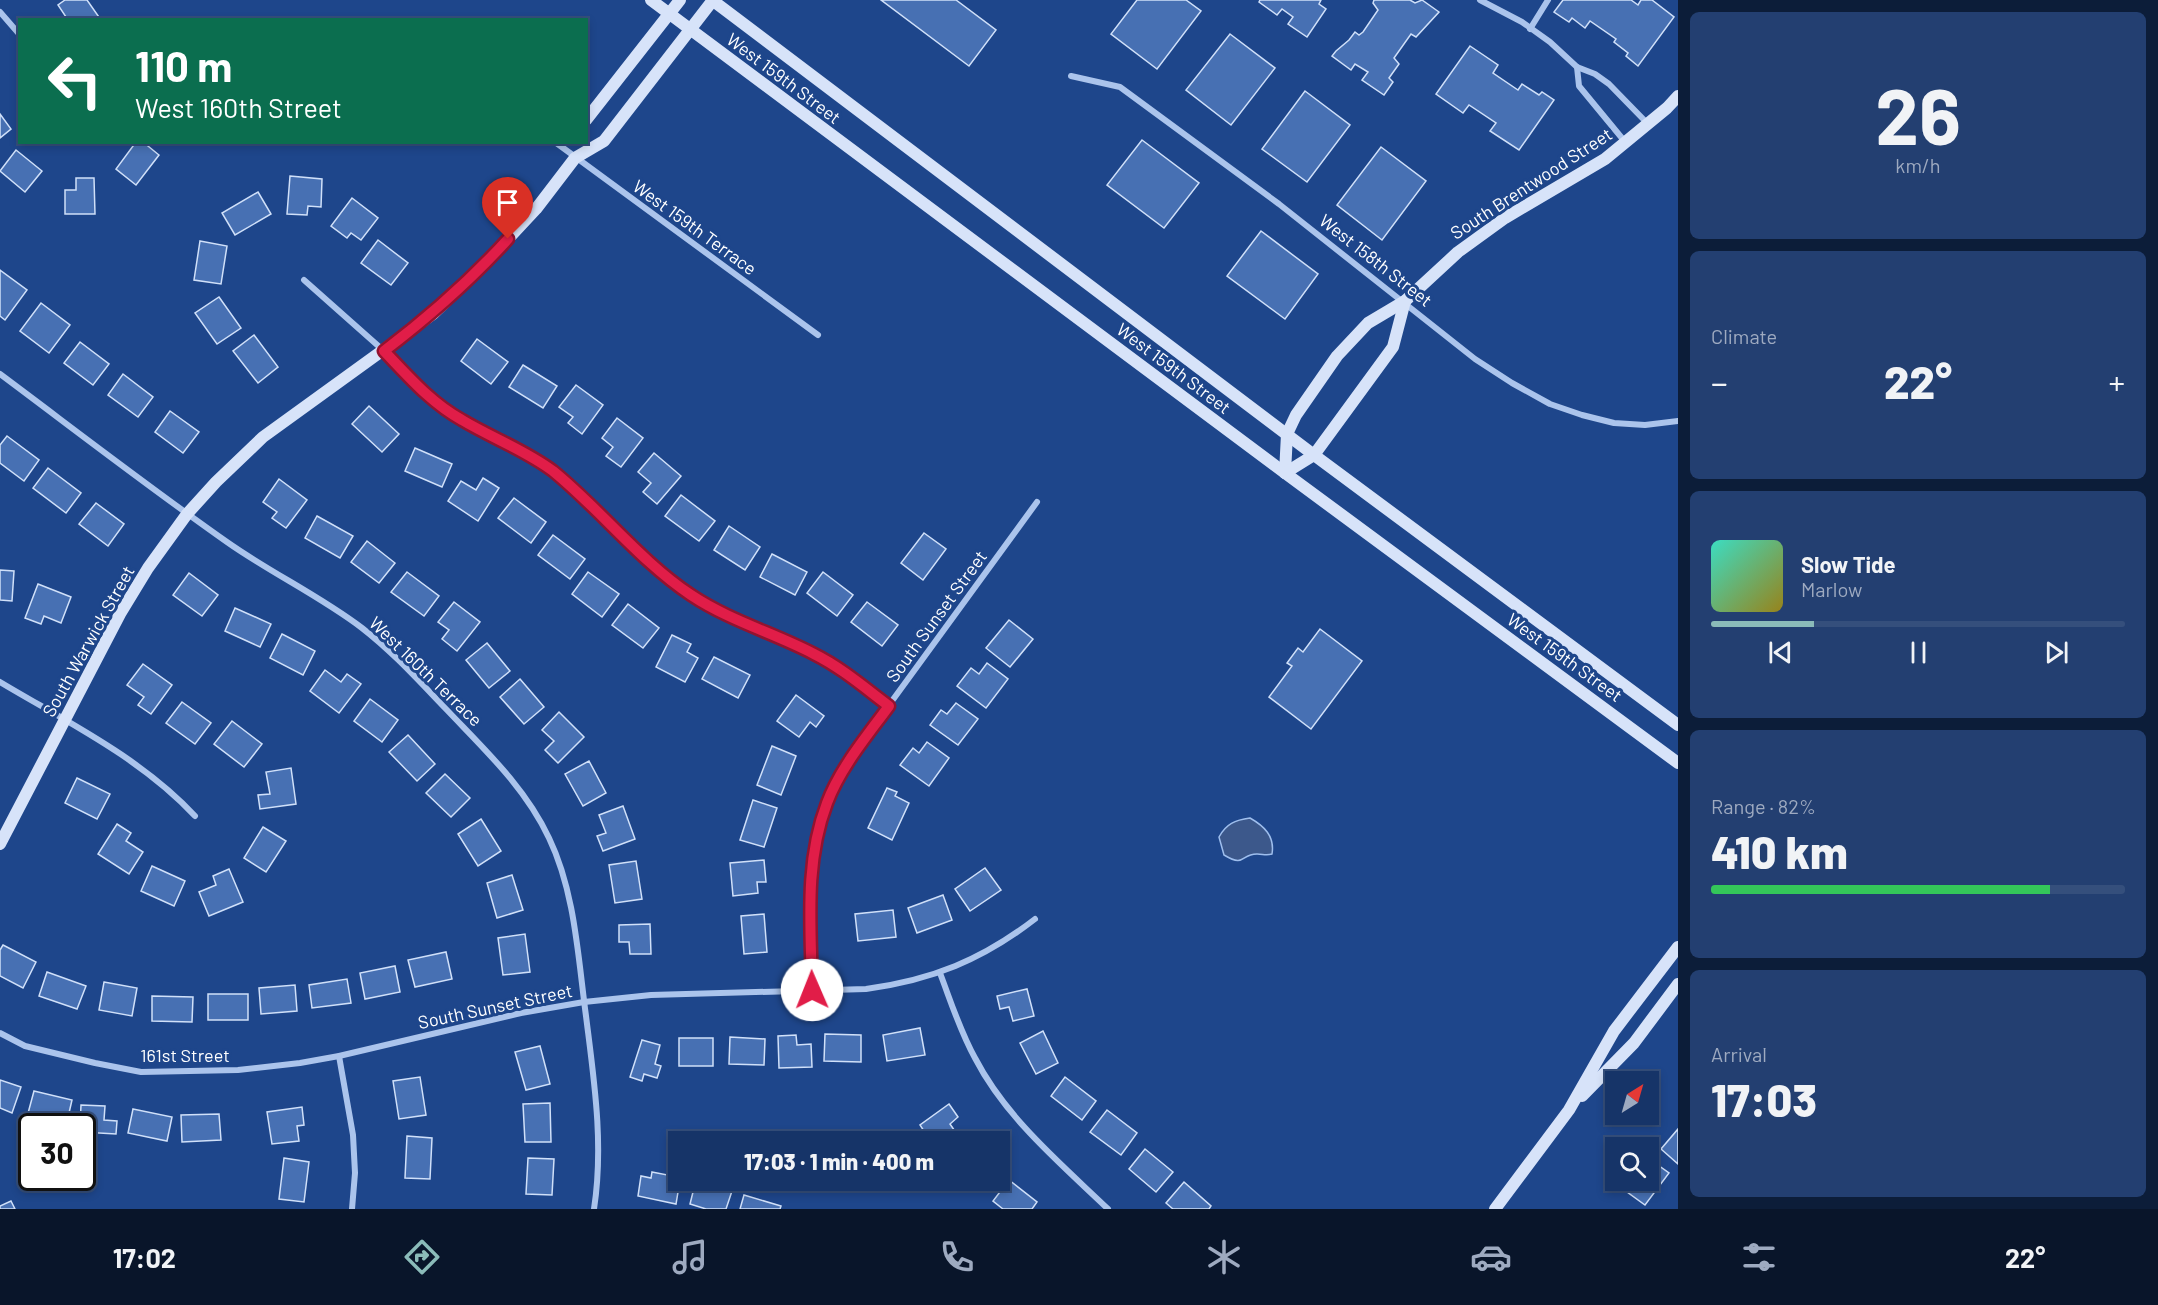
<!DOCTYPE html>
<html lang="en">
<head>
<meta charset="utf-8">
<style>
  body { margin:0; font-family:Barlow,sans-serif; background:#233f71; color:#f1f3f6; height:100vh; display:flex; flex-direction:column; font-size:22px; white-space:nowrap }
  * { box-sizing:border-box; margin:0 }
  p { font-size:20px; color:#9eaac0 }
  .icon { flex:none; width:33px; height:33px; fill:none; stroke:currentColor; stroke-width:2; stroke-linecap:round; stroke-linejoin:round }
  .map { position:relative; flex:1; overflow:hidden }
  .details { display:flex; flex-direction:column; gap:12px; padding:12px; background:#0c1d39; width:480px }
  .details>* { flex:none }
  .top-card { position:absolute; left:18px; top:18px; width:570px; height:126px; border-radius:0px; box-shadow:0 3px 9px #0003,0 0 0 2px #354f7c; background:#0b6e4f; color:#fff; overflow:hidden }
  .needle { width:39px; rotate:37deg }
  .fabs { position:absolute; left:1605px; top:1071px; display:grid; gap:12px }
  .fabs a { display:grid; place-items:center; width:54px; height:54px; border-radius:0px; background:#163468; box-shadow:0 3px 9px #0003,0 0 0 2px #354f7c; font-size:30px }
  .speed { position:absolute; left:18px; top:1113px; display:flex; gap:12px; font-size:30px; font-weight:700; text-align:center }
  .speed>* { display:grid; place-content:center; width:78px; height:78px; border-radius:50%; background:#163468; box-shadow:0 3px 9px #0003,0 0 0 2px #354f7c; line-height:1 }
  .speed .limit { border:3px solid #111; border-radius:9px; background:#fff; color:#111 }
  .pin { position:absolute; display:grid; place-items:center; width:51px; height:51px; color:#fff; margin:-62px -26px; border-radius:50% 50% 50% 0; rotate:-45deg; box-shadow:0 0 6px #0007 }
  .pin .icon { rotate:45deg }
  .me { position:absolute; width:66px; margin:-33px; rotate:359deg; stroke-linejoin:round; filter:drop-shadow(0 0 4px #0008) }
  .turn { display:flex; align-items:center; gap:21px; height:126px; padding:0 18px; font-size:27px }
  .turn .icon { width:78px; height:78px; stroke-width:2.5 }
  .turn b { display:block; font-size:42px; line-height:51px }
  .big { font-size:45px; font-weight:800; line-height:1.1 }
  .details .card { flex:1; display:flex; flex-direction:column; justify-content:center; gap:9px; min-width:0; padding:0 21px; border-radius:9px; background:#233f71 }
  .details .dial { align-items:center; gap:0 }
  .dial b { font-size:78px; line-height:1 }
  .song { display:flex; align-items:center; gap:18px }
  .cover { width:72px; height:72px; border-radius:9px; background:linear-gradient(135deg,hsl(170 70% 55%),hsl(50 70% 35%)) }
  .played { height:6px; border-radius:3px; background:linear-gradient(90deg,#8bbbb9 25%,#354f7c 25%) }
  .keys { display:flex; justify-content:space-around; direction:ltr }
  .heat { display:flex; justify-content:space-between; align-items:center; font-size:33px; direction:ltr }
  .charge { height:9px; border-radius:4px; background:linear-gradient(90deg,#34c759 82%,#354f7c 0) }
  .trip { position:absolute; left:668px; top:1131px; width:342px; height:60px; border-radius:0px; background:#163468; box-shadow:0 3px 9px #0003,0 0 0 2px #354f7c; font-weight:800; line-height:60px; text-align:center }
  .dock { display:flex; height:96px; justify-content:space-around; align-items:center; background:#09152a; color:#9eaac0 }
  .dock .icon { width:42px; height:42px }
  .dock .on { color:#8bbbb9 }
  .dock b { font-size:27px; color:#f1f3f6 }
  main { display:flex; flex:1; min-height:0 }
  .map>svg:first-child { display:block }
  .water { fill:#3c588b; stroke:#9ebeed; stroke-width:1.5 }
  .building { fill:#4770b3; stroke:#d0e0f9; stroke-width:1.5 }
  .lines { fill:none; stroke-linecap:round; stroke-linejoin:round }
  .street { stroke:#abc4ec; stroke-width:6 }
  .secondary { stroke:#d7e3f9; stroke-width:12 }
  .route-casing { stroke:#92132f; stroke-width:15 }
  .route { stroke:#e11d48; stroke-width:10 }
  .labels { text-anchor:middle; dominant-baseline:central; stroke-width:6; stroke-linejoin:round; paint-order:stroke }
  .street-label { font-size:18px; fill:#fff; stroke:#1e468b }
</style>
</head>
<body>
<main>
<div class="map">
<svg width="1678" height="1209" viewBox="0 0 1678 1209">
  <rect width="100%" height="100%" fill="#1e468b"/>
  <path class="water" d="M1250 818C1264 826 1275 836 1272 854 1266 856 1263 854 1257 854 1240 854 1246 868 1224 855L1219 837C1226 824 1235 820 1250 818Z"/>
  <g class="building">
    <path d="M65 0H87L101 20H68L58 5Z"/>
    <path d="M881 0H956L996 30 969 66Z"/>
    <path d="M1137 0H1186L1201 11 1157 69 1111 34Z"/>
    <path d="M1260 0H1321L1319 4 1326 9 1307 37 1288 24 1293 17 1282 9 1277 15 1259 2Z"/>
    <path d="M1374 0H1410L1415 3 1422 0 1439 12 1416 37 1411 34 1394 58 1399 64 1389 78 1393 82 1384 95 1362 80 1368 72 1355 64 1351 70 1332 56 1336 51 1349 40 1355 32 1359 35 1363 32 1378 10 1373 3Z"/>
    <path d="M1563 0H1631L1638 5 1641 0H1652L1674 17 1638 66 1626 56 1628 53 1614 42 1616 39 1590 21 1585 28 1572 18 1569 22 1554 12Z"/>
    <path d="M1230 34 1275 68 1231 125 1186 90Z"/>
    <path d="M1470 46 1498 65 1493 73 1518 90 1522 84 1539 95 1542 92 1554 100 1519 150 1490 131 1496 123 1469 105 1463 113 1436 94Z"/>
    <path d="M1305 91 1350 125 1307 182 1262 149Z"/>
    <path d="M0 114 11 129 0 138Z"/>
    <path d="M1142 140 1199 183 1164 228 1107 185Z"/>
    <path d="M136 142H143L159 155 136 185 116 169Z"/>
    <path d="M1381 147 1426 181 1382 240 1337 205Z"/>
    <path d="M16 150 42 171 25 192 0 171Z"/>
    <path d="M290 176 322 179 321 207 308 206 307 215 287 214Z"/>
    <path d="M76 178H94L95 214H65V190H76Z"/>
    <path d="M258 192 271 214 235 235 222 213Z"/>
    <path d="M352 198 378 218 361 240 351 233 347 238 331 226Z"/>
    <path d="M1261 231 1318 274 1285 319 1227 276Z"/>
    <path d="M378 240 408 263 391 285 361 263Z"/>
    <path d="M200 241 227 246 221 284 194 280Z"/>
    <path d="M0 270 27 290 5 320 0 316Z"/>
    <path d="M219 297 241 328 217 344 195 313Z"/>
    <path d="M41 303 70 325 49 353 20 331Z"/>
    <path d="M254 335 278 367 258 383 233 351Z"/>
    <path d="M477 339 508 362 491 384 461 361Z"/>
    <path d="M80 342 109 364 93 385 64 363Z"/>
    <path d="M523 365 557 386 543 408 509 387Z"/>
    <path d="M123 374 153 397 138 417 108 395Z"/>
    <path d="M576 385 603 405 582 434 568 423 573 417 559 407Z"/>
    <path d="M369 406 399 434 382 452 352 424Z"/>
    <path d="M170 411 199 432 183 453 155 432Z"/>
    <path d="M617 418 643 438 621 467 606 456 613 447 602 438Z"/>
    <path d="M7 436 39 460 24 481 0 463V445Z"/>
    <path d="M415 448 452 464 442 487 405 471Z"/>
    <path d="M654 453 681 476 657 504 643 492 651 483 638 472Z"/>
    <path d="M48 468 81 493 66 513 33 488Z"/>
    <path d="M483 478 499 488 478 521 448 501 461 481 476 490Z"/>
    <path d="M279 479 307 500 286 528 272 518 277 512 263 502Z"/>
    <path d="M681 495 715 521 699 541 665 516Z"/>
    <path d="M514 498 546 522 531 543 498 518Z"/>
    <path d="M96 503 124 524 108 546 79 524Z"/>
    <path d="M317 516 353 536 340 558 305 538Z"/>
    <path d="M729 526 760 547 745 570 714 550Z"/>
    <path d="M924 533 946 549 923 580 901 563Z"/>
    <path d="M553 535 585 559 570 579 538 555Z"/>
    <path d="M367 541 395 563 379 583 351 562Z"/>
    <path d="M772 554 807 572 795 595 760 577Z"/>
    <path d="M0 570 14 571 12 601 0 600Z"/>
    <path d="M407 572 439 596 424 616 391 592Z"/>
    <path d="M588 572 619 594 602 617 572 594Z"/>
    <path d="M823 572 853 595 837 616 807 593Z"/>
    <path d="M189 573 218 595 202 616 173 595Z"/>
    <path d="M38 584 71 597 61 623 44 616 41 624 25 618Z"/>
    <path d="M454 602 480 622 457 651 442 639 449 630 438 622Z"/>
    <path d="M867 602 898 625 882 646 851 622Z"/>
    <path d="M628 604 659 628 643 648 612 625Z"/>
    <path d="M235 608 271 624 260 647 225 631Z"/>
    <path d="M1009 620 1033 639 1010 667 986 648Z"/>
    <path d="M1320 629 1362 661 1311 729 1269 697 1292 666 1287 663 1298 648 1303 652Z"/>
    <path d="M282 634 315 651 303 675 270 658Z"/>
    <path d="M672 635 691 644 687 652 698 658 685 682 656 667Z"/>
    <path d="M487 643 510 671 489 688 466 660Z"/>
    <path d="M714 657 750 675 738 698 702 679Z"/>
    <path d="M987 663 1008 679 986 708 957 686 971 668 979 674Z"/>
    <path d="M143 664 172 685 151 714 138 705 144 697 127 685Z"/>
    <path d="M325 670 341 682 347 674 361 684 339 713 310 691Z"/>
    <path d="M520 679 544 707 524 724 500 697Z"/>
    <path d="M796 695 824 716 816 727 810 722 799 737 777 721Z"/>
    <path d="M370 699 398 720 382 742 354 721Z"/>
    <path d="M182 702 211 723 195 744 166 723Z"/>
    <path d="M956 703 978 719 958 745 930 725 941 710 947 714Z"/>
    <path d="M559 712 584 737 558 763 545 750 554 741 542 730Z"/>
    <path d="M232 721 262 744 244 767 214 744Z"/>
    <path d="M408 735 435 764 417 781 389 752Z"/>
    <path d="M927 742 949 758 929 786 900 765 913 748 919 753Z"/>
    <path d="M772 746 796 756 781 795 757 785Z"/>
    <path d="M589 761 606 793 583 806 565 774Z"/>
    <path d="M291 768 296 804 260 809 258 795 270 794 266 772Z"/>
    <path d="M445 774 470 798 451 817 426 793Z"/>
    <path d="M77 778 110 794 97 819 65 803Z"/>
    <path d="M887 788 897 792 895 796 909 803 892 840 868 828Z"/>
    <path d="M753 800 777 808 764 847 740 840Z"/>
    <path d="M623 806 635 839 603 851 597 836 606 833 599 815Z"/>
    <path d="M481 819 501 851 478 866 458 834Z"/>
    <path d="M117 824 131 833 126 841 143 852 129 874 98 854Z"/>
    <path d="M263 827 286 841 266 872 244 858Z"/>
    <path d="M764 860 766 882H757L758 893 733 896 730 863Z"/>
    <path d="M636 861 642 899 615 903 609 865Z"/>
    <path d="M152 866 185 881 174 906 141 891Z"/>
    <path d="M985 868 1001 890 970 911 955 889Z"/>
    <path d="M229 869 243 902 209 916 199 892 216 885 213 876Z"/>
    <path d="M512 875 523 910 497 918 487 883Z"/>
    <path d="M943 895 952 920 917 933 908 908Z"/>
    <path d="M893 910 896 937 858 941 855 914Z"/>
    <path d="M764 914 767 952 744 954 741 916Z"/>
    <path d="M650 924 651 954H630L629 942H619V925Z"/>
    <path d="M525 934 530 972 503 975 498 938Z"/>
    <path d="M3 945 36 962 23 988 0 976V950Z"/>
    <path d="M446 952 452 979 415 987 408 960Z"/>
    <path d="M395 966 400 992 365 999 360 973Z"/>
    <path d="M47 972 86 986 77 1009 39 996Z"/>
    <path d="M347 979 351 1003 312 1008 309 985Z"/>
    <path d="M104 982 137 988 132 1016 99 1010Z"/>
    <path d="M295 985 297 1011 261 1014 259 988Z"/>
    <path d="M1027 989 1034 1016 1013 1021 1009 1007 1000 1009 997 996Z"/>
    <rect x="208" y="994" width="40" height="26"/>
    <path d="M152 996 193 997 192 1022 152 1021Z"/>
    <path d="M920 1028 925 1055 887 1061 883 1035Z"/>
    <path d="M1043 1031 1058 1063 1036 1074 1020 1043Z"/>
    <path d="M825 1034 861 1035V1062L824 1061Z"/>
    <path d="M796 1035 797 1045 811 1044 812 1067 779 1068 778 1036Z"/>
    <path d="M730 1037 765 1039 764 1065 729 1064Z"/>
    <rect x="679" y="1038" width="34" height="28"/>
    <path d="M642 1040 660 1045 655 1064 661 1066 657 1078 644 1074 642 1081 630 1077Z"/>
    <path d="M540 1046 550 1084 526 1090 515 1052Z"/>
    <path d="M420 1077 426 1115 399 1119 393 1081Z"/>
    <path d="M1065 1077 1096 1101 1082 1120 1051 1096Z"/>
    <path d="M0 1080 21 1087 12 1113 0 1108Z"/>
    <path d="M34 1091 72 1100 66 1126 27 1117Z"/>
    <path d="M550 1103 551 1142H525L523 1104Z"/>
    <path d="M949 1104 958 1117 950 1124 959 1137 953 1142H931L920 1125Z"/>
    <path d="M81 1105 105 1106 104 1120 117 1121 116 1134 82 1132V1126H80Z"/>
    <path d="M302 1107 304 1125 297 1126 299 1141 272 1144 267 1112Z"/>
    <path d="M133 1109 172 1117 167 1141 128 1133Z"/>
    <path d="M1107 1110 1137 1133 1121 1155 1090 1132Z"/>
    <path d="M219 1114 221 1140 182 1142 181 1115Z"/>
    <path d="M1678 1129V1164L1661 1149Z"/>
    <path d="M407 1136 432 1138 430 1179 405 1178Z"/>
    <path d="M1145 1149 1173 1172 1156 1192 1129 1169Z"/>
    <path d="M284 1158 309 1162 304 1202 279 1199Z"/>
    <path d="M528 1158 554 1159 552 1195 526 1194Z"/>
    <path d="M1648 1158 1669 1173 1645 1205 1623 1189 1630 1180H1648Z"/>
    <path d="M652 1172 678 1177V1180H680L676 1204 638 1196 641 1176 651 1178Z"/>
    <path d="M696 1180H708L733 1188 726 1209H706L690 1204Z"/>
    <path d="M970 1180H993L981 1192Z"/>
    <path d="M1009 1180 1037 1202 1032 1209H1003L993 1201Z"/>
    <path d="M1184 1182 1211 1206 1209 1209H1173L1166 1203Z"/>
    <path d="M744 1195 781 1206 780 1209H740Z"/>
    <path d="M11 1201 15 1209H0V1206Z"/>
  </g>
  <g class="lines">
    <g class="street">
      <path d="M1480 0 1522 22 1550 42 1577 67 1595 74 1609 84 1648 124"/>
      <path d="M0 12 20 35"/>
      <path d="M1530 29 1548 0"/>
      <path d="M1577 67 1579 86 1626 143"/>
      <path d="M1071 76 1120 87 1279 204 1475 359 1512 383 1550 404 1582 415 1614 423 1645 425 1678 421"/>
      <path d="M555 142 818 335"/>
      <path d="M304 280 384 351 422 390 462 421 530 456 550 469 571 486 662 574 714 609 779 637 840 669 889 706"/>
      <path d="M0 374C75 430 150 488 227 542 271 573 320 596 362 628 393 652 419 681 446 709 484 749 525 787 549 838 575 892 578 957 586 1016 594 1080 604 1144 594 1209"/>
      <path d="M0 682C67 722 141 758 195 816"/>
      <path d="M940 973C951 1002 960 1031 975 1058 1006 1118 1060 1163 1108 1209"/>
      <path d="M812 990 810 883 819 829 828 801 865 738 1037 502"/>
      <path d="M0 1033 25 1046 95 1063 141 1072 238 1070 300 1063 339 1056 521 1013 584 1002 651 995 866 989C932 980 982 960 1035 919"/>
      <path d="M339 1056 353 1135 355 1173 352 1209"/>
    </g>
    <g class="secondary">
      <path d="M651 0 1285 473 1678 763"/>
      <path d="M712 0 1314 455 1678 725"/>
      <path d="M586 120 680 0"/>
      <path d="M1285 473 1287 434 1296 415 1337 356 1368 323 1405 301 1458 252 1505 218 1605 159 1667 108 1678 96"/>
      <path d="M1285 473 1314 455 1393 347 1405 301"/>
      <path d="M0 844 120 614 148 568 187 514 216 482 263 437 433 314 480 269 536 209 575 158 604 141 713 0"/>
      <path d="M1582 1096 1634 1043 1678 984"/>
      <path d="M1495 1209 1569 1110 1614 1031 1678 947"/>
    </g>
  </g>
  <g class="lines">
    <defs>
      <path id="route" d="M508 239C469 282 430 316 384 351 408 376 431 403 462 420 492 438 525 450 553 471 601 510 640 561 691 595 730 621 774 633 814 654 842 668 865 688 889 706 867 736 840 768 827 803 804 863 811 927 812 990"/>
    </defs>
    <use href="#route" class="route-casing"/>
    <use href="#route" class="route"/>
  </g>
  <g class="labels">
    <g class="street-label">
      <text transform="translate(784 78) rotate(37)">West 159th Street</text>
      <text transform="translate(1531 183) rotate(-33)">South Brentwood Street</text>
      <text transform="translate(695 227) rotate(36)">West 159th Terrace</text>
      <text transform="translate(1376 260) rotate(38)">West 158th Street</text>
      <text transform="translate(1174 368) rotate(37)">West 159th Street</text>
      <text transform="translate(936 616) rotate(-54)">South Sunset Street</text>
      <text transform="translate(88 641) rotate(-61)">South Warwick Street</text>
      <text transform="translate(1565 657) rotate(36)">West 159th Street</text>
      <text transform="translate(426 671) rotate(44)">West 160th Terrace</text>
      <text transform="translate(495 1006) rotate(-12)">South Sunset Street</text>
      <text x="185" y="1055">161st Street</text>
    </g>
  </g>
</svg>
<div class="fabs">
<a><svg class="needle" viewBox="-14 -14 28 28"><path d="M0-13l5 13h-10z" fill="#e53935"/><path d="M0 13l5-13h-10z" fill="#9eaac0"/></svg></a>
<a><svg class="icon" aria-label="search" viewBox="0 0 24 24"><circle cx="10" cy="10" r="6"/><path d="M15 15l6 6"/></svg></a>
</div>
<div class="speed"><div class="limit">30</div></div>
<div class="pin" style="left:508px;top:239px;background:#d93025"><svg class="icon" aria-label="arrive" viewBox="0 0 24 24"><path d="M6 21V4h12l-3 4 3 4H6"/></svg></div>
<svg class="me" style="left:812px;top:990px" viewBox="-20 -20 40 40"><circle r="19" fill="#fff"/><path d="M0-13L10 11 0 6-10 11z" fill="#e11d48"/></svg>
<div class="trip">17:03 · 1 min · 400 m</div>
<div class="top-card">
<div class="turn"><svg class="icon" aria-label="left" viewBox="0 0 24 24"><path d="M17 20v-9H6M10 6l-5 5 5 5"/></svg><div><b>110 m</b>West 160th Street</div></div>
</div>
</div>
<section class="details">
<div class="card dial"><b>26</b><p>km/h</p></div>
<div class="card"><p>Climate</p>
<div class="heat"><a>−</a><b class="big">22°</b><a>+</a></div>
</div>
<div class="card">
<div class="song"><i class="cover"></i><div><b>Slow Tide</b><p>Marlow</p></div></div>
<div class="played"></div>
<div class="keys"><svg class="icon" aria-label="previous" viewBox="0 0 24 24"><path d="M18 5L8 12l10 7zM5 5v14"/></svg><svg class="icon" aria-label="pause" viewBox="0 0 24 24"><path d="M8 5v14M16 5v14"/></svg><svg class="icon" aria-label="next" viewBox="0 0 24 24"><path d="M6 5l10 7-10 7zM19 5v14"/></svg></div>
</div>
<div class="card"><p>Range · 82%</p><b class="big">410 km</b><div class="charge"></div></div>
<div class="card"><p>Arrival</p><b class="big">17:03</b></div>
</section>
</main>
<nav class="dock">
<b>17:02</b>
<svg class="icon on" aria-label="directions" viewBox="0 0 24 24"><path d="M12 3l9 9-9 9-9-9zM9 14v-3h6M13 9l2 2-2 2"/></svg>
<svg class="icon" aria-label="music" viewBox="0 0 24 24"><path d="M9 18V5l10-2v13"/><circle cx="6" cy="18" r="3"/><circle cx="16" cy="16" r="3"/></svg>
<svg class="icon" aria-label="phone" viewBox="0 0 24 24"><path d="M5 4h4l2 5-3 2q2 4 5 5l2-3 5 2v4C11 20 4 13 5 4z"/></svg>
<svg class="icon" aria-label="climate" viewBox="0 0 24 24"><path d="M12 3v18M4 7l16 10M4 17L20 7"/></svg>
<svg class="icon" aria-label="car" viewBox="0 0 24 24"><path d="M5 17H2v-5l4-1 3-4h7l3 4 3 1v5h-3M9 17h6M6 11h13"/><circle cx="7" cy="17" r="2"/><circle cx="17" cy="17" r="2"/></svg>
<svg class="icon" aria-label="filters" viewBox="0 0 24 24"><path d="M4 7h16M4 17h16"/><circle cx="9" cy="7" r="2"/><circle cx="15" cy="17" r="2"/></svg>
<b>22°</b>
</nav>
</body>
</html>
